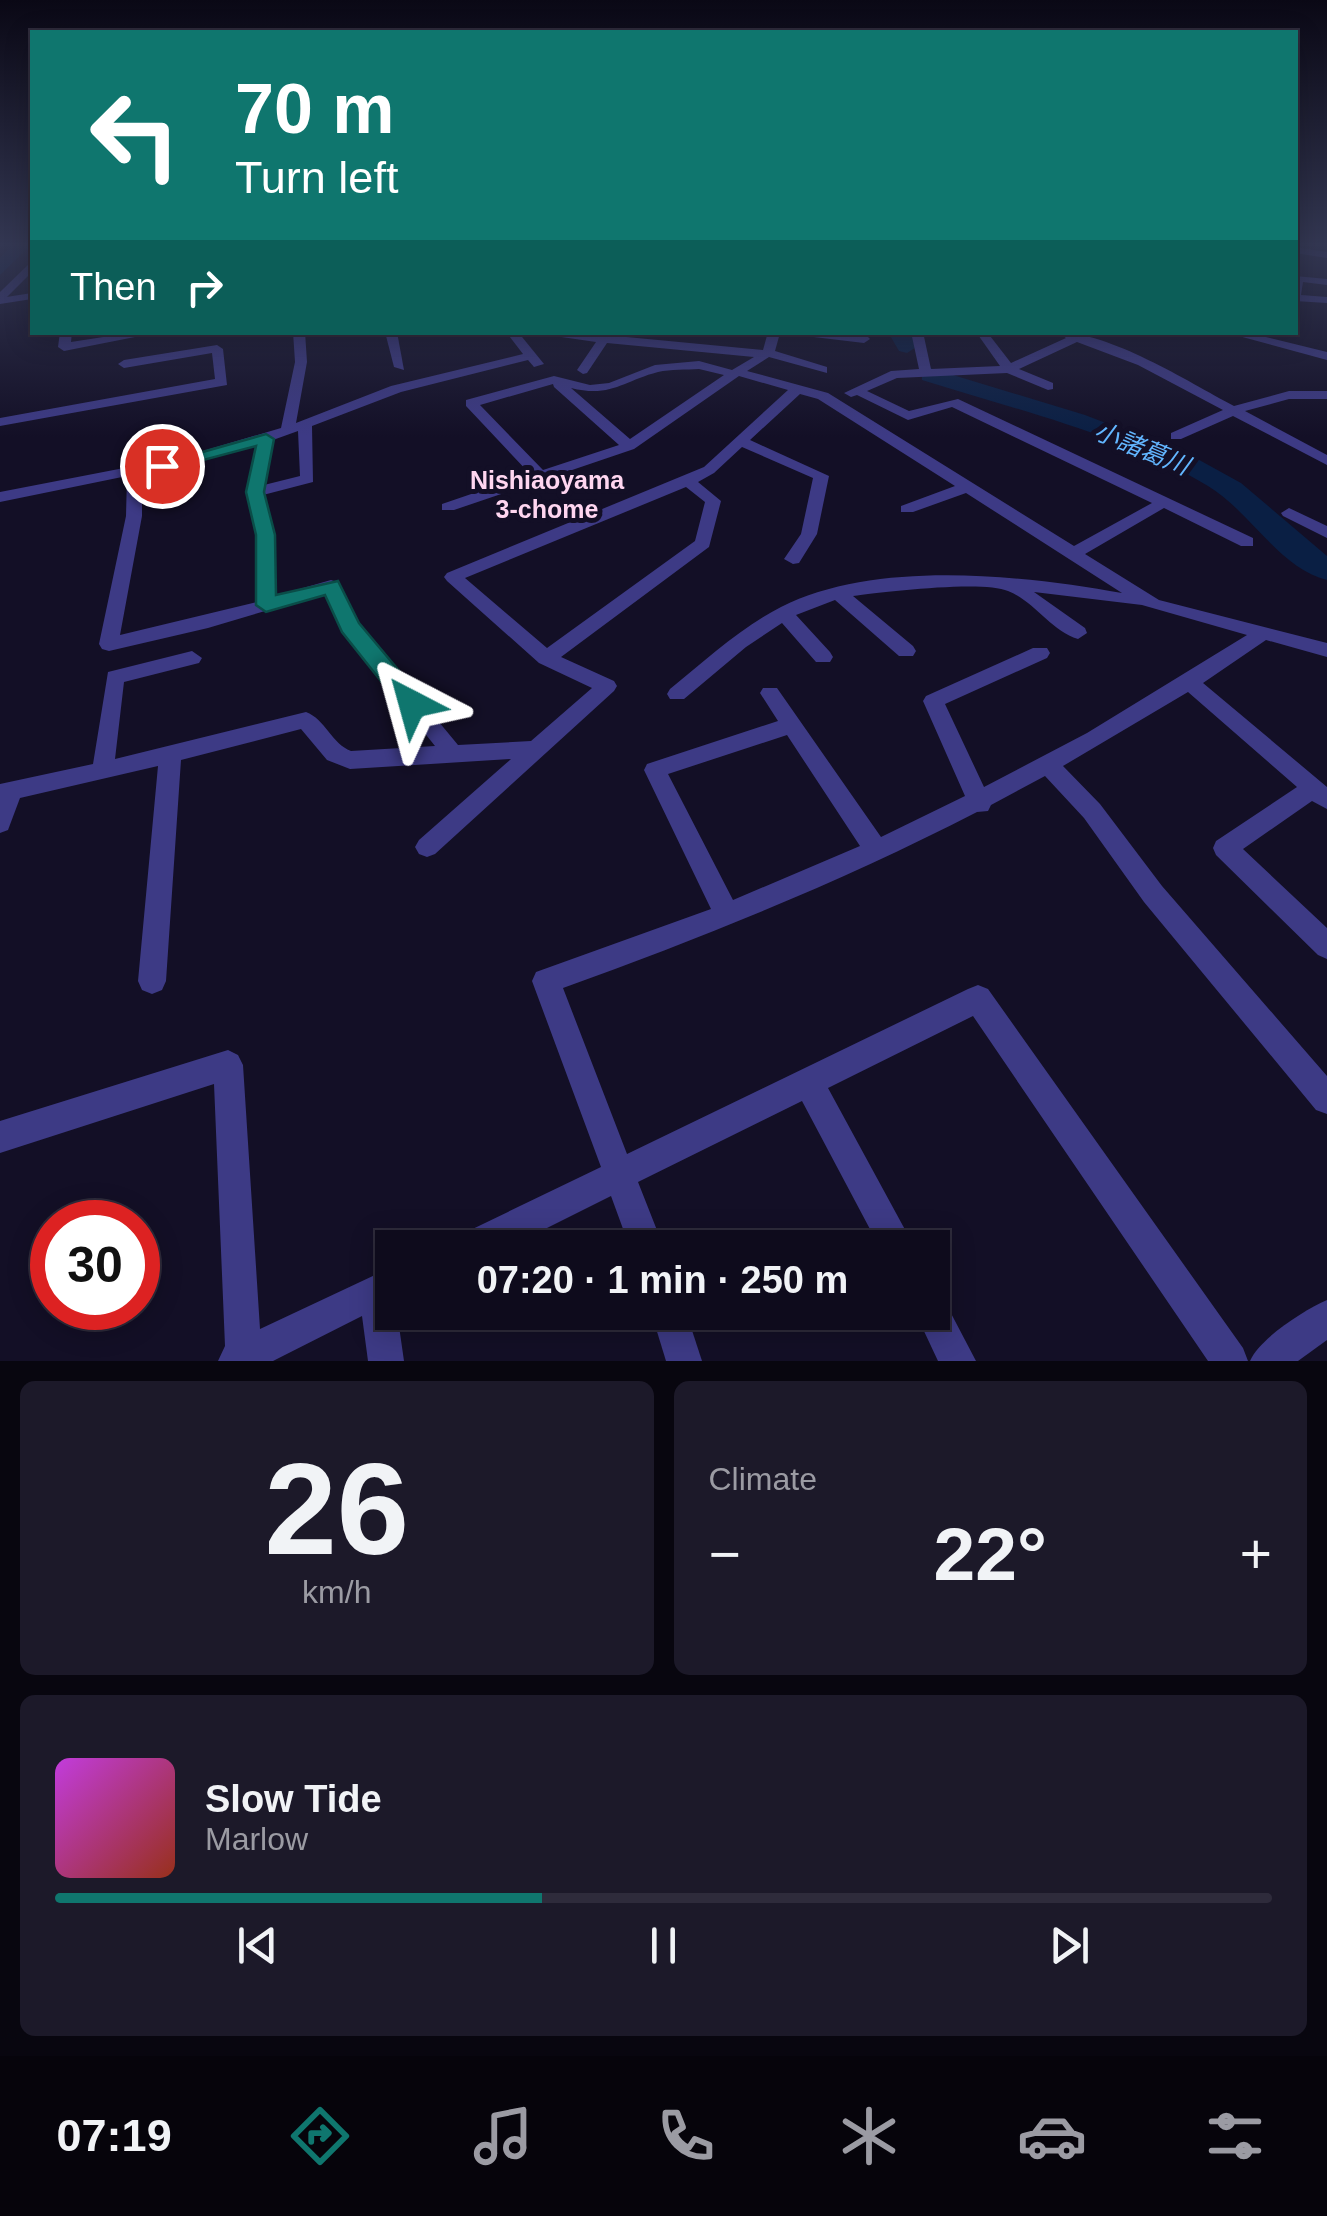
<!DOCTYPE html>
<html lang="en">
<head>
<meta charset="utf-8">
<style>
  body { margin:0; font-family:Helvetica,"Noto Sans JP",sans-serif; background:#1c1929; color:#f1f3f6; height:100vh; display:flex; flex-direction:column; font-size:38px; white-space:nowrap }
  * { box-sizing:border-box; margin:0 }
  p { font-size:32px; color:#9b9ba3 }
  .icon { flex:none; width:55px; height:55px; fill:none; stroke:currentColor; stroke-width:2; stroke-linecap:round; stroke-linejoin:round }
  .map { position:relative; height:1361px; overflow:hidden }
  .details { display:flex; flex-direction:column; gap:20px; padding:20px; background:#08060f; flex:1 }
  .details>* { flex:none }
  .top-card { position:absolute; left:30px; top:30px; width:1268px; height:305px; border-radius:0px; box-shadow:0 5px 25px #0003,0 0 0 2px #2e2b3b; background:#0f766e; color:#fff; overflow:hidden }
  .speed { position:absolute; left:30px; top:1200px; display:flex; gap:20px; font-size:50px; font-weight:700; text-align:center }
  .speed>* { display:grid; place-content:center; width:130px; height:130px; border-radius:50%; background:#0e0b1c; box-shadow:0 5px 25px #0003,0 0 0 2px #2e2b3b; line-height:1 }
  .speed .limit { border:15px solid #d22; background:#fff; color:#111 }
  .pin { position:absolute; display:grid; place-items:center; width:85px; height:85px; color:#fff; margin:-42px; border:5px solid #fff; border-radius:50%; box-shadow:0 2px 10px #0007 }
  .me { position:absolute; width:110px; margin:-55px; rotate:321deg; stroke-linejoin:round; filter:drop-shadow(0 0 8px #0008) }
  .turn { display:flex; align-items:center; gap:35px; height:210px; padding:0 40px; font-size:45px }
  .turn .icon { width:130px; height:130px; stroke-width:2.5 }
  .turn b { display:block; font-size:70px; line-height:85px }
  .then { display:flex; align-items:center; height:95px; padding:0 40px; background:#0003; gap:20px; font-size:38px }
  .big { font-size:75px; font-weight:800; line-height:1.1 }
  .details .widget { flex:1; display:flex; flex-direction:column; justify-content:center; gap:15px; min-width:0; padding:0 35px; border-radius:15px; background:#1c1929 }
  .details .dial { align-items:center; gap:0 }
  .dial b { font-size:130px; line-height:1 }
  .song { display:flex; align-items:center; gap:30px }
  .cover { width:120px; height:120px; border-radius:15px; background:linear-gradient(135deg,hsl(290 70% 55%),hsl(10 70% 35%)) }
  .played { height:10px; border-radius:5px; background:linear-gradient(90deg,#0f766e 40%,#2e2b3b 40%) }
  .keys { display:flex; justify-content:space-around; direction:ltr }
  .heat { display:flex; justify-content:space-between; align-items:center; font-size:55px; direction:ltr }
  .details .tiles { flex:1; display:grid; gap:20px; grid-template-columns:1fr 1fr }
  .widget:last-child { grid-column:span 2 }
  .trip { position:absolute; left:375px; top:1230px; width:575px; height:100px; border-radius:0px; background:#0e0b1c; box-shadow:0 5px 25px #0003,0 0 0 2px #2e2b3b; font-weight:800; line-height:100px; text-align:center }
  .menu { display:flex; height:160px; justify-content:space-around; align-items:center; background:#06040b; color:#9b9ba3 }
  .menu .icon { width:70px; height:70px }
  .menu .selected { color:#0f766e }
  .menu b { font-size:45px; color:#f1f3f6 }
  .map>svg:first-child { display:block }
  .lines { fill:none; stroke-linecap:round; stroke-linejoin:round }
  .river { fill:#0a1f44; fill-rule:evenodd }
  .minor { fill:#3d3a85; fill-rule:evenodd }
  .tertiary { fill:#3d3a85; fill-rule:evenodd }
  .route { fill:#0f766e; stroke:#0a4d48; stroke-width:2.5 }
  .labels { text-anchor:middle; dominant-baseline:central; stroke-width:10; stroke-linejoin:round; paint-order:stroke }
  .far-water-label { font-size:25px; font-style:italic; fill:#62b6ff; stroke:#130f26 }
  .far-neighbourhood-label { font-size:25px; font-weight:bold; fill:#ffd6f0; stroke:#130f26 }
</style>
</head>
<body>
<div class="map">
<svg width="1327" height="1361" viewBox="0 0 1327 1361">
  <rect width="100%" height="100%" fill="#130f26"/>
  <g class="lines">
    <g class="river">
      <path d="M11 246H30L0 275V258Z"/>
      <path d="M888 332H910L918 346 907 353 899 351Z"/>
      <path d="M930 368 1085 415 1192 456 1241 483 1327 556V580C1279 568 1250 511 1208 486 1121 434 1017 410 922 380V370Z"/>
    </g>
    <g class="minor">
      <path d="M1295 247 1327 252V258L1295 253Z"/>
      <path d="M1295 276 1327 279V285L1303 282 1301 295 1327 297V303L1295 301Z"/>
      <path d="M32 293V299L0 304V298Z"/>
      <path d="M60 332H72L71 342 129 333 135 337 64 351 58 347Z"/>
      <path d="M293 332H305L307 362 296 423 391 386 523 354 506 332H518L544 364 534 367 528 360 401 392 312 426 313 482 263 495 273 535 275 596 331 580 337 582 358 624 458 745 531 741 592 688 539 663 447 581 444 577 447 573 704 467 788 390 739 376 634 449 454 510H442V504L530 474 466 406V400L554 376 590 385 609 383 655 365 699 361 732 370 754 357 607 343 587 373 583 374 577 370 596 342 527 332H574L763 350 768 332 868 337 870 339 864 343 780 333 775 351 827 367V373L769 357 747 371 828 393 1074 546 1152 503 952 407 908 420 857 395 851 397 844 393 891 371 919 369 911 332H923L931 369 1000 366 976 332H987L1011 363 1066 338 1057 332C1110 332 1187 381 1234 406L1289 391H1327V399H1289L1245 411 1327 455V465L1233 416 1181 439H1171V433L1223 410 1138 365 1077 342 1019 369 1053 383V389L1048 390 1007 373 897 378 867 391 909 411 958 399 1253 538V546H1241L1164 508 1085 554 1159 600 1327 643V657L1266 640 1203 683 1327 787V809L1312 801 1243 849 1327 928V959L1318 955 1216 855 1213 848 1216 841 1297 787 1188 692 1063 766 1100 804 1162 886 1327 1076V1114L1316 1110 1144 902 1084 818 1045 776 991 805 988 811 977 812C843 881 705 937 563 988L627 1154 968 989 978 985 988 989 1243 1348 1248 1361H1208L973 1016 828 1088 915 1248H880L802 1101 638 1182 664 1248H630L611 1196 507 1248H453L458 1236 601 1167 532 981 536 972 711 909 644 770 647 764 778 721 760 693 763 688H777L881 837 965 796 923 701 926 696 1033 648H1047L1050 653 1047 658 945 704 984 787 1087 733 1247 635 1142 605 1034 592 1085 628 1087 633 1078 639C1051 631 1034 601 1008 591 983 580 883 592 853 596L913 646 916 651 913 656H899L835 600 796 615 830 652 833 657 830 662H816L782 623 746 647 684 699H670L667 694 670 689C706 660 740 628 781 607 876 559 1021 575 1122 593L966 493 913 512H901V506L955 486 818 399 800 394 750 440 829 476 817 534 799 563 793 564 784 559 801 534 813 478 742 447 714 473 698 482 721 501 709 547 561 657 614 681 617 686 614 691 435 854 427 857 419 854 415 847 419 840 511 759 350 769 327 760 301 729 181 760 166 981 162 990 152 994 142 990 138 981 158 766 20 798 8 830 0 833V784L93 764 108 672 192 651 202 658 199 663 124 682 115 759 306 712C325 719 332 744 351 751L435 746 343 631 326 593 208 628 109 651 102 649 99 644 126 516 127 476 0 502V492L186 456 281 428 295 362ZM699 369 724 375 630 439 571 388C611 398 623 381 658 372 671 369 686 370 699 369ZM553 384 554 387 619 445 543 470 480 405ZM298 431 300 476 264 485 273 440ZM258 444 247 492 257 535V602L120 635 142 516V473L193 463ZM686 487 705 502 695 541 547 648 465 578ZM787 735 860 846 733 900 668 774Z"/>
      <path d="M385 332H397L404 370 394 367Z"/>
      <path d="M1224 332H1245L1327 352V360Z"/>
      <path d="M217 345 223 349 227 385 0 426V418L215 379 212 353 124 368 118 364 124 360Z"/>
      <path d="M1289 508 1327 526V538L1283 516 1281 513Z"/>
      <path d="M228 1050 238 1055 243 1065 260 1329 392 1267V1312H397L404 1361H368L362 1316 273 1361H218L225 1346 214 1084 0 1153V1121Z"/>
      <path d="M932 1295 944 1300 976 1361H938L915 1312H932Z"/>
      <path d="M1327 1300V1340L1298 1361H1250C1259 1339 1304 1310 1327 1300Z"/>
      <path d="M651 1312H686L702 1361H666Z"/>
    </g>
    <path class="tertiary" d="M32 261V272L0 304V292Z"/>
  </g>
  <linearGradient id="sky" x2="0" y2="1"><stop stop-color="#0a0815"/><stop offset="0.56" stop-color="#333752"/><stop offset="1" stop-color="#333752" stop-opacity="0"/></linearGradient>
  <rect width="1327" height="437" fill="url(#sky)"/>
  <path class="route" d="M266 434 274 439 264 492 275 535 276 595 338 581 359 623 421 697V710H404L342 632 325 595 266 612 256 605V535L246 492 256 446 162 471 153 466Z"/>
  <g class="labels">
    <g class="far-water-label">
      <text transform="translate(1142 448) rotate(22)">小諸葛川</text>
    </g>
    <g class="far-neighbourhood-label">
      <text x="547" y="480">Nishiaoyama<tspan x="547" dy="29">3-chome</tspan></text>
    </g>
  </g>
</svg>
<div class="speed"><div class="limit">30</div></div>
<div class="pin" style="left:162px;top:466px;background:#d93025"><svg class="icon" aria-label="arrive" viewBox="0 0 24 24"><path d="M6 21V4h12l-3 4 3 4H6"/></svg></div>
<svg class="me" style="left:412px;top:704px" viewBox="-20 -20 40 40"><path d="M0-17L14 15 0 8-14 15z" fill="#0f766e" stroke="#fff" stroke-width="4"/></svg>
<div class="trip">07:20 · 1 min · 250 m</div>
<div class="top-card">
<div class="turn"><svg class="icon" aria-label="left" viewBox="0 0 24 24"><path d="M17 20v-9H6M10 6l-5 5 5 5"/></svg><div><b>70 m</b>Turn left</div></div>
<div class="then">Then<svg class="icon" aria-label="right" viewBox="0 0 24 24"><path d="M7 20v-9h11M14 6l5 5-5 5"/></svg></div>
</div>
</div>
<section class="details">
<div class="tiles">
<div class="widget dial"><b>26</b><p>km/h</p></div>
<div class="widget"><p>Climate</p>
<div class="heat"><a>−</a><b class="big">22°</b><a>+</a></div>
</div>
<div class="widget">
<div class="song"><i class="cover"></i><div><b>Slow Tide</b><p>Marlow</p></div></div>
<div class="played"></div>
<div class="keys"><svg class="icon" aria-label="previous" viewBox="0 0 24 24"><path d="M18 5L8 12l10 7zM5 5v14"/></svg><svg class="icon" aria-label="pause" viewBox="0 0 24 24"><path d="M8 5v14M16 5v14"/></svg><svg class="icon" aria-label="next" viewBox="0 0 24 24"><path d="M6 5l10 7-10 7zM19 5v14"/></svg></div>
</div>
</div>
</section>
<nav class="menu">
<b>07:19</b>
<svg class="icon selected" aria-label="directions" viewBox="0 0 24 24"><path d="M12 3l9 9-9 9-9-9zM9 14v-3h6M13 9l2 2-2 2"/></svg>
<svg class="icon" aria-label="music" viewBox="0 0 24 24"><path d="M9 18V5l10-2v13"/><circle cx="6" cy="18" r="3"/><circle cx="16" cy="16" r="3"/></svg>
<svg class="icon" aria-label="phone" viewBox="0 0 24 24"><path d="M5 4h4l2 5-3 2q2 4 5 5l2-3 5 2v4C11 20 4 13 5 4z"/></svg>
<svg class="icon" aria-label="climate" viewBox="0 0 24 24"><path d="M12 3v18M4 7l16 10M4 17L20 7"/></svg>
<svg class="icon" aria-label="car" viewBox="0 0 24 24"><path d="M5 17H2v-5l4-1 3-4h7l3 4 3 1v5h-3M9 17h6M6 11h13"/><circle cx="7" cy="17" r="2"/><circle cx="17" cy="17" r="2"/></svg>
<svg class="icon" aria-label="filters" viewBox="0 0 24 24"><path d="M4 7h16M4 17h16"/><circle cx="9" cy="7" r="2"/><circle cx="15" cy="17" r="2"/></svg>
</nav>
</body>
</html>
